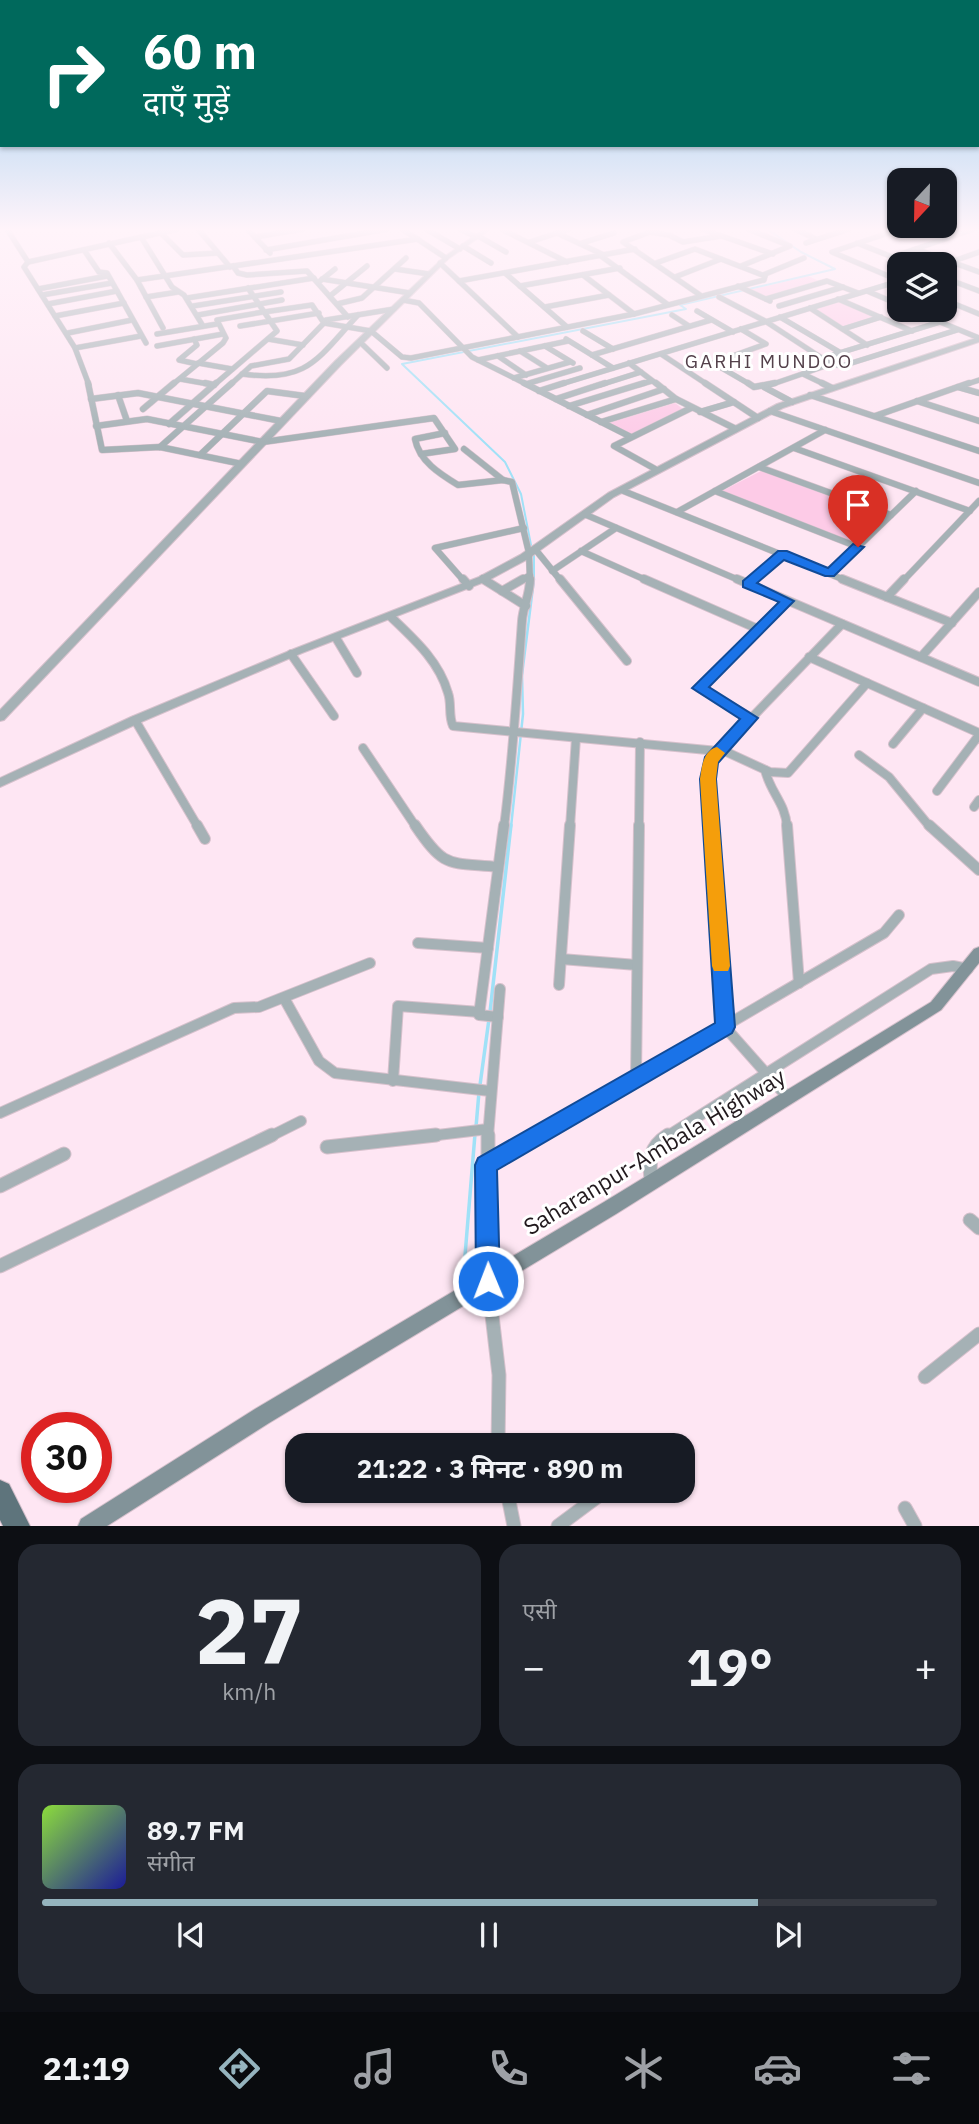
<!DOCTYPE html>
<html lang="hi">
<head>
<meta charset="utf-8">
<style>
  body { margin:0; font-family:"IBM Plex Sans","Noto Sans Devanagari",sans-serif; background:#242831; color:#f1f3f6; height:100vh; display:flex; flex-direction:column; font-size:26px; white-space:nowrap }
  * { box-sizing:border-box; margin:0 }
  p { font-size:23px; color:#9ea1a6 }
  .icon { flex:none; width:38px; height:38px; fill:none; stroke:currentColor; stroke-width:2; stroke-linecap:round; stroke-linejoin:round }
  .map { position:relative; height:1526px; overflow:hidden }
  .side { display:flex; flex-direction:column; gap:18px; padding:18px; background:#0d0f14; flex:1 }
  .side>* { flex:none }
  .guide { position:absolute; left:0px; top:0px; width:980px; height:147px; box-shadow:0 2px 5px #0004; background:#00695c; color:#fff; overflow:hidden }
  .needle { width:46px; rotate:202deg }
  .controls { position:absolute; left:887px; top:168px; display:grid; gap:14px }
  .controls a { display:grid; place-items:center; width:70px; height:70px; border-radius:14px; background:#171b24; box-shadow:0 2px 5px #0004; font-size:35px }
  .speed { position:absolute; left:21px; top:1412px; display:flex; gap:14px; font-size:35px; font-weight:700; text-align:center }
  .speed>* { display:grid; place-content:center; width:91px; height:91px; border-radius:50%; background:#171b24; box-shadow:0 2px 5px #0004; line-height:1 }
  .speed .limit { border:10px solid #d22; background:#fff; color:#111 }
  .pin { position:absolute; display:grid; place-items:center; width:60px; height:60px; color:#fff; margin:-72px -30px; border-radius:50% 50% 50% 0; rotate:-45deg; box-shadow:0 0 7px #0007 }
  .pin .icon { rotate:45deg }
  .me { position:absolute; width:77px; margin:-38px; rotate:359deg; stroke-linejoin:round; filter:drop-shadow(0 0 5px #0008) }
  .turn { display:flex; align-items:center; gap:24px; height:147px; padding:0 28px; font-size:32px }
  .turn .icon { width:91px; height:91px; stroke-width:2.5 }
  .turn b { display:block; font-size:49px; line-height:60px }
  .big { font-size:52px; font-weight:700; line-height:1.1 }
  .side .card { flex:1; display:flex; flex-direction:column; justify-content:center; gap:10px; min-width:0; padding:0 24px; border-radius:21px; background:#242831 }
  .side .dial { align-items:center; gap:0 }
  .dial b { font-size:91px; line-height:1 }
  .song { display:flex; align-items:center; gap:21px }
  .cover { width:84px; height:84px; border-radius:10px; background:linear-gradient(135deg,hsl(90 70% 55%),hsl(240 70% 35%)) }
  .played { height:7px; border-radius:4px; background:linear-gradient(90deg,#95b4be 80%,#363941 80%) }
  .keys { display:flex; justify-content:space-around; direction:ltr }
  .heat { display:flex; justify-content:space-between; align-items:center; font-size:38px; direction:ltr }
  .side .tiles { flex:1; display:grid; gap:18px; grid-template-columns:1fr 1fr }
  .card:last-child { grid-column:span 2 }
  .trip { position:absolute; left:285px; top:1433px; width:410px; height:70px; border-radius:21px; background:#171b24; box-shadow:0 2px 5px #0004; font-weight:700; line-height:70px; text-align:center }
  .tabs { display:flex; height:112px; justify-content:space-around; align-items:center; background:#090b0e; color:#9ea1a6 }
  .tabs .icon { width:49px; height:49px }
  .tabs .current { color:#95b4be }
  .tabs b { font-size:32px; color:#f1f3f6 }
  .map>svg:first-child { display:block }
  .green { fill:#fdcbe7 }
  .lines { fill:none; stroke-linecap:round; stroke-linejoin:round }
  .stream-far2 { stroke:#a0e1f7; stroke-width:2 }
  .stream-far1 { stroke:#a0e1f7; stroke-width:2.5 }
  .stream { stroke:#a0e1f7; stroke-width:3.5 }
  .minor-far4-casing { stroke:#d6c1cc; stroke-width:6 }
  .minor-far3-casing { stroke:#d6c1cc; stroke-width:7 }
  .minor-far2-casing { stroke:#d6c1cc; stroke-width:10 }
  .minor-far1-casing { stroke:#d6c1cc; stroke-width:12 }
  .minor-casing { stroke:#d6c1cc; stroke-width:15 }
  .tertiary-casing { stroke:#d6c1cc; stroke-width:2 }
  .secondary-casing { stroke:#d6c1cc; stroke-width:2 }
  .trunk-casing { stroke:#d6c1cc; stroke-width:2 }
  .minor-far4 { stroke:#a5b1b5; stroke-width:5 }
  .minor-far3 { stroke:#a5b1b5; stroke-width:6 }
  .minor-far2 { stroke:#a5b1b5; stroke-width:8 }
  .minor-far1 { stroke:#a5b1b5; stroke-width:10 }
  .minor { stroke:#a5b1b5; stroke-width:13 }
  .tertiary { fill:#a5b1b5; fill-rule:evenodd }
  .secondary { fill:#829399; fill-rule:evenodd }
  .trunk { fill:#5e747c; fill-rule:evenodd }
  .route { fill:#1a73e8; stroke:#114b97; stroke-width:2 }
  .slow { fill:#f59e0b }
  .labels { text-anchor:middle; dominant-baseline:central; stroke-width:6; stroke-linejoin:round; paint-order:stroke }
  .far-quarter-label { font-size:19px; letter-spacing:2px; fill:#54414b; stroke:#fff }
  .near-street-label { font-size:23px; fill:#21191d; stroke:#fff }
</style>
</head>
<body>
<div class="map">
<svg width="979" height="1526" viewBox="0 0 979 1526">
  <rect width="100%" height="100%" fill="#fee6f3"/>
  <g class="green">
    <path d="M808 276 819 281 764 298 749 290Z"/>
    <path d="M839 302 874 317 843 327 816 309Z"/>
    <path d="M675 403 683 409 631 434 609 423Z"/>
    <path d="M761 471 884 516 855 544 722 491Z"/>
  </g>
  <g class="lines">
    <g class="stream-far2">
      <path d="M531 545 521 494 505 462 402 364 686 309 680 305 835 269 801 252 767 229"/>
      <path d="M534 556V581"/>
    </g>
    <path class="stream-far1" d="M511 827 523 714 522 675 534 579"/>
    <g class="stream">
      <path d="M490 1012 511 825"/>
      <path d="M480 1085 489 1019"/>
      <path d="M476 1127 479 1092"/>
      <path d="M463 1280 475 1134"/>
    </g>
    <defs>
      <g id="minor-far4">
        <path d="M7 229 28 262 24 267 75 348 89 385"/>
        <path d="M198 229 230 267"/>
        <path d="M247 229 270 253"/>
        <path d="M402 229 446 258"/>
        <path d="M426 229 460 249"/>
        <path d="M460 229 476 237"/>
        <path d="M501 229 567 262"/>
        <path d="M702 229 773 254"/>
        <path d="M795 229 816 239"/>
        <path d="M900 229 832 252 900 281"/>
        <path d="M161 233 183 255 218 253"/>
        <path d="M557 233 604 255"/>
        <path d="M478 236 506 252"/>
        <path d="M141 237 172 287 184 295 203 326"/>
        <path d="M255 237 303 229"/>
        <path d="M530 242 569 229"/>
        <path d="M109 243 137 280 163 328"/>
        <path d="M582 243 614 233"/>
        <path d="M806 243 849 229"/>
        <path d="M857 243 910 264"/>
        <path d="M463 246 491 263"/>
        <path d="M916 249 979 272"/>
        <path d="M84 250 99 272 107 273 146 343"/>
        <path d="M266 250 388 229"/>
        <path d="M601 256 667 304"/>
        <path d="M892 257 974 229"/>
        <path d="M28 262 178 229"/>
        <path d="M951 262 979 252"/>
        <path d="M440 263 518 337"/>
        <path d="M656 263 695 249 765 276"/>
        <path d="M233 266 238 273 247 275 307 271 348 317"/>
        <path d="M741 266 790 246 748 229"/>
        <path d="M395 269 429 274"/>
        <path d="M505 273 567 327"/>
        <path d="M583 275 634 314"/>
        <path d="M763 275 804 258"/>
        <path d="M675 277 721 259"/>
        <path d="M945 278 979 291"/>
        <path d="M322 279 410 293"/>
        <path d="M137 280 418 239"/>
        <path d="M320 281 335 269"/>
        <path d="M459 281 635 249"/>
        <path d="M520 286 620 268"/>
        <path d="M738 286 770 301"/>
        <path d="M38 289 107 276"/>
        <path d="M867 291 900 305"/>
        <path d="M42 295 112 283"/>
        <path d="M700 295 623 242 650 232 669 235 683 242 721 236"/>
        <path d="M330 296 367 266"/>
        <path d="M146 297 178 292"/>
        <path d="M719 297 765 321 831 364 842 366 957 330"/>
        <path d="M187 298 314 278"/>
        <path d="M766 299 827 281 858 293"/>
        <path d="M838 299 912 331"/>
        <path d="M403 300 419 303 472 357 528 385"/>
        <path d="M945 300 979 314"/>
        <path d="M48 304 117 291"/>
        <path d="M337 304 362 298 406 258"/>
        <path d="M193 306 281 292"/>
        <path d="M779 306 843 287"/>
        <path d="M545 307 609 295"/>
        <path d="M810 308 867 345"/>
        <path d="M911 310 979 338"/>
        <path d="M697 311 733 332"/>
        <path d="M198 315 282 300"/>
        <path d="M672 315 689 326"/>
        <path d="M55 316 124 303"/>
        <path d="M780 317 841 353"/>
        <path d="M326 320 394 309"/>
        <path d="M324 323 371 331 402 357 411 358 634 314 764 280 765 276"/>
        <path d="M240 326 319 313"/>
        <path d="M741 329 766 344 713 363 751 385"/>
        <path d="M843 329 881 317"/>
        <path d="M583 331 613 349"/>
        <path d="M68 333 132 320"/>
        <path d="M157 334 217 324"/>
        <path d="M194 339 197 345 179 360 197 364"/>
        <path d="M268 339 303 345"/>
        <path d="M566 339 613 368"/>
        <path d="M360 342 387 368"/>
        <path d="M157 346 223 334"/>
        <path d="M545 346 573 363"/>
        <path d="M75 348 141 336"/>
        <path d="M520 351 547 368"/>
        <path d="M661 354 708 385"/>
        <path d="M592 355 711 320"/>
        <path d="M498 356 526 375"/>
        <path d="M823 358 940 322"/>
        <path d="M478 360 568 341"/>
        <path d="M198 363 232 369"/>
        <path d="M629 363 658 385"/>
        <path d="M242 374C308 383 317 359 358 315"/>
        <path d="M803 374 826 385"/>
        <path d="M514 378 570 362"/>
        <path d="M180 379 214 385"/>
        <path d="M526 384 580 368"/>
        <path d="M172 385 223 343 226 338 217 320 263 312"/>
        <path d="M214 385 277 331 248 288"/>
        <path d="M230 385 251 366 289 359 324 323 312 305 264 312"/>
        <path d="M558 385 899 281"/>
        <path d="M600 385 641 372"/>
        <path d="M638 385 652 381"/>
        <path d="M770 385 831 364"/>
        <path d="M964 385 979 380"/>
      </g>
      <g id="minor-far3">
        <path d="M88 383 102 450 160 447 242 464"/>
        <path d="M205 383 214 385"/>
        <path d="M524 383 631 437"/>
        <path d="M656 383 676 399 736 429"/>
        <path d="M705 383 758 418"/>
        <path d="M748 383 754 387 775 383"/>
        <path d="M822 383 832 388"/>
        <path d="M764 387 792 402"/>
        <path d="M958 387 979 393"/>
        <path d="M539 391 564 383"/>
        <path d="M118 395 127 421"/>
        <path d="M810 395 979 451"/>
        <path d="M91 399 138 393 281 421"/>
        <path d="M556 399 605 383"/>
        <path d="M917 401 979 421"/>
        <path d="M569 406 644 383"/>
        <path d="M143 409 174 383"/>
        <path d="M770 411 979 483"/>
        <path d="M700 412 734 402"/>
        <path d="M587 415 664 389"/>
        <path d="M875 416 969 383"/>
        <path d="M601 422 676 399"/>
        <path d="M169 424 216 383"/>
        <path d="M96 426 147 419 263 442 434 418 455 449 421 454"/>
        <path d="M445 433 415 439C419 461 440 474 458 485L503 480 512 482 529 553 530 581"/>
        <path d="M160 447 232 383"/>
        <path d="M794 448 970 511"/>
        <path d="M464 449 503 480"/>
        <path d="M200 455 267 391 305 396"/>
        <path d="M759 467 891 515"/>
        <path d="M657 470 614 446 691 408"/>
        <path d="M621 490 847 581"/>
        <path d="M715 491 858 547"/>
        <path d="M677 512 825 430"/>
        <path d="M584 514 741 581"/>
        <path d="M535 549 561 581"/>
        <path d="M581 551 648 581"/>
        <path d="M552 571 616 528"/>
        <path d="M830 574 916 491"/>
        <path d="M483 579 486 581"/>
        <path d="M464 581 435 548 524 528"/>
        <path d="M520 581 530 575"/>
        <path d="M752 581 782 554"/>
        <path d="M903 581 979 501"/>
      </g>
      <g id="minor-far2">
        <path d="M463 579 469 586"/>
        <path d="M483 579 526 606"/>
        <path d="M560 579 627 661"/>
        <path d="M644 579 758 629"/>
        <path d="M737 579 979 682"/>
        <path d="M842 579 952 623"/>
        <path d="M748 584 754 579"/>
        <path d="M502 591 523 579"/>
        <path d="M887 597 904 579"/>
        <path d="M391 617C414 639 439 661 448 693 452 704 448 715 453 726L718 751"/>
        <path d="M336 638 357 673"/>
        <path d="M291 654 334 716"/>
        <path d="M809 657 979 733"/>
        <path d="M921 657 979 592"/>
        <path d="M750 717 699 688 787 601"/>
        <path d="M135 720 198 827"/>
        <path d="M893 744 923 708"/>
        <path d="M363 748 416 827"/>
        <path d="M720 749 770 772 788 773 867 683"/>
        <path d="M859 755 889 777 930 827"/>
        <path d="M765 770C770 792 786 804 787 827"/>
        <path d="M937 791 979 735"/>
        <path d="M974 807 979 800"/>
        <path d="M504 827C513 758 517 690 522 621 523 606 530 595 530 579"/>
        <path d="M570 827 576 738"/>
        <path d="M639 827 640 742"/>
        <path d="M711 827 710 761 842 624"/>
      </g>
      <g id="minor-far1">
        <path d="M197 825 205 839"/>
        <path d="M415 825C445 869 447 862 498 867"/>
        <path d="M711 825 725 1027 788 1098"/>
        <path d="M787 825 799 983"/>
        <path d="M929 825 979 870"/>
        <path d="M418 943 488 948"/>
        <path d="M561 959 637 965"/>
        <path d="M559 985 570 825"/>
        <path d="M284 998 319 1061 335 1073 490 1091"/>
        <path d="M498 1017 479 1015 504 825"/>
        <path d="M636 1079 639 825"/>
        <path d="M393 1081 398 1006 480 1012"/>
        <path d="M0 1113 234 1008 259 1007 370 963"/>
        <path d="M269 1137 301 1121"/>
        <path d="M421 1137 488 1129"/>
        <path d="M488 1137 500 989"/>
        <path d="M535 1137 884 933 899 915"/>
        <path d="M666 1137 931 969 953 966 968 969"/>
      </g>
      <g id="minor">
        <path d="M488 1135V1281L499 1375 498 1446"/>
        <path d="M327 1147 436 1135"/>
        <path d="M486 1165 538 1135"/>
        <path d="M651 1181C649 1160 649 1147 668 1135"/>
        <path d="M0 1186 64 1154"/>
        <path d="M970 1220 979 1228"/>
        <path d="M0 1266 272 1135"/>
        <path d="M925 1377 979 1334"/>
        <path d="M507 1491 514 1526"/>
        <path d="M905 1508 915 1526"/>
        <path d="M558 1526 605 1491"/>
      </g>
      <g id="tertiary">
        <path d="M484 229H491L448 259 341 365 4 720 0 721V710L335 361 444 257Z"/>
        <path d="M979 337V342L783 408 614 497 528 559 487 581 302 653 139 723 0 787V778L131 717 294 649 479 577 520 555 608 493 777 404Z"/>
      </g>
      <path id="secondary" d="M979 947V963L941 1010 616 1214 269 1423 107 1526H78L81 1519 255 1409 604 1202 931 1002 974 949Z"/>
      <path id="trunk" d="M0 1480 9 1484 30 1526H3L0 1520Z"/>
    </defs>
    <use href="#minor-far4" class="minor-far4-casing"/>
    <use href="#minor-far3" class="minor-far3-casing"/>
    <use href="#minor-far2" class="minor-far2-casing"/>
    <use href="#minor-far1" class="minor-far1-casing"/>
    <use href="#minor" class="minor-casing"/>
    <use href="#tertiary" class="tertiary-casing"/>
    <use href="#secondary" class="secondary-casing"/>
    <use href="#trunk" class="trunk-casing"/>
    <use href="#minor-far4" class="minor-far4"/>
    <use href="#minor-far3" class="minor-far3"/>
    <use href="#minor-far2" class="minor-far2"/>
    <use href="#minor-far1" class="minor-far1"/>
    <use href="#minor" class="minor"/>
    <use href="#tertiary" class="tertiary"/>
    <use href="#secondary" class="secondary"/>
    <use href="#trunk" class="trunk"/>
  </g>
  <linearGradient id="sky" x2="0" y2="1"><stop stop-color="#8bc6ee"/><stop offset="0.52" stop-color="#fff4fa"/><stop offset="1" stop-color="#fff4fa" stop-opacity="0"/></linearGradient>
  <rect width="979" height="442" fill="url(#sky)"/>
  <path class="route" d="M853 544 864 547 834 576H825L784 560 757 583 794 601 709 687 758 718 718 763 716 779 735 1027 732 1033 497 1170 500 1281 496 1289 488 1293 480 1289 476 1281 475 1165 478 1158 715 1023 700 779 705 757 740 719 692 688 779 602 743 587V581L778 551H787L828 568Z"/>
  <path class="slow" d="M717 747 725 753 718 762 716 779 730 966 728 971H714L712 966 700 779C702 766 703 751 717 747Z"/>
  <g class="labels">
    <g class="far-quarter-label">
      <text x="769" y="361">GARHI MUNDOO</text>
    </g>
    <g class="near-street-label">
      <text transform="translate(654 1151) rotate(-31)">Saharanpur-Ambala Highway</text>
    </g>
  </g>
</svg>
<div class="controls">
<a><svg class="needle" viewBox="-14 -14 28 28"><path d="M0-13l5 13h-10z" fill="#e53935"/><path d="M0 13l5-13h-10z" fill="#9ea1a6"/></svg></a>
<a><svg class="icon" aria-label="layers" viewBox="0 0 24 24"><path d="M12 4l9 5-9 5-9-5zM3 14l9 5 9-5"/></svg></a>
</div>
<div class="speed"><div class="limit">30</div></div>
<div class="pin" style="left:858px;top:547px;background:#d93025"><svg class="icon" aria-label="arrive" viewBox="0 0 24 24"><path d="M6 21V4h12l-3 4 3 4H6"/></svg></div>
<svg class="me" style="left:488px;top:1281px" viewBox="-20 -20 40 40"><circle r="17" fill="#1a73e8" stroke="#fff" stroke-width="3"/><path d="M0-11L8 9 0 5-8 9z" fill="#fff"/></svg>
<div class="trip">21:22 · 3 मिनट · 890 m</div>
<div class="guide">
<div class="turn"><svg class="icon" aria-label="right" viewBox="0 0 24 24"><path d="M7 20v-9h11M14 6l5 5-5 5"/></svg><div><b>60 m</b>दाएँ मुड़ें</div></div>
</div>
</div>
<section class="side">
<div class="tiles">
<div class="card dial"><b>27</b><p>km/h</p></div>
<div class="card"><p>एसी</p>
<div class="heat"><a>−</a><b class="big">19°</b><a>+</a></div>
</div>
<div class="card">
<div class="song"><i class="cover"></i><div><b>89.7 FM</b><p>संगीत</p></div></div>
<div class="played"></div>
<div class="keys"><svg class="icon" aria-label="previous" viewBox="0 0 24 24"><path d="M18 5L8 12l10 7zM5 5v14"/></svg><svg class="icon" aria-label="pause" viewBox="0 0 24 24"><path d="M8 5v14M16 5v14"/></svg><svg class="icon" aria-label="next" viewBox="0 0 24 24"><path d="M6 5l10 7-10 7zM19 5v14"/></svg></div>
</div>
</div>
</section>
<nav class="tabs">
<b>21:19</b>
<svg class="icon current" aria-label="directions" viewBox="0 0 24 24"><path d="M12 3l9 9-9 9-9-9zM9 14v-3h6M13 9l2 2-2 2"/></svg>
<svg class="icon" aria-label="music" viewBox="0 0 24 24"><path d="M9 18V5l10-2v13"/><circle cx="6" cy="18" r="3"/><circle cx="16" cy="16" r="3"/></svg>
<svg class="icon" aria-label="phone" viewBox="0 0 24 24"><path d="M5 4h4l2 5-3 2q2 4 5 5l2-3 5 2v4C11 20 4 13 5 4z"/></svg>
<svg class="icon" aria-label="climate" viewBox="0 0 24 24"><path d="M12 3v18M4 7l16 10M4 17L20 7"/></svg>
<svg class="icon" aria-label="car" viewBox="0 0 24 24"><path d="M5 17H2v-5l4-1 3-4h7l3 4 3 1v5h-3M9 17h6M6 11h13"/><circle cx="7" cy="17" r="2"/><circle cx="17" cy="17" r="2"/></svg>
<svg class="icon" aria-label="filters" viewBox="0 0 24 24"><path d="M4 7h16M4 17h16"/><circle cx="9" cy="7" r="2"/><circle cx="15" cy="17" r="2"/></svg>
</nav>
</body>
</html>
